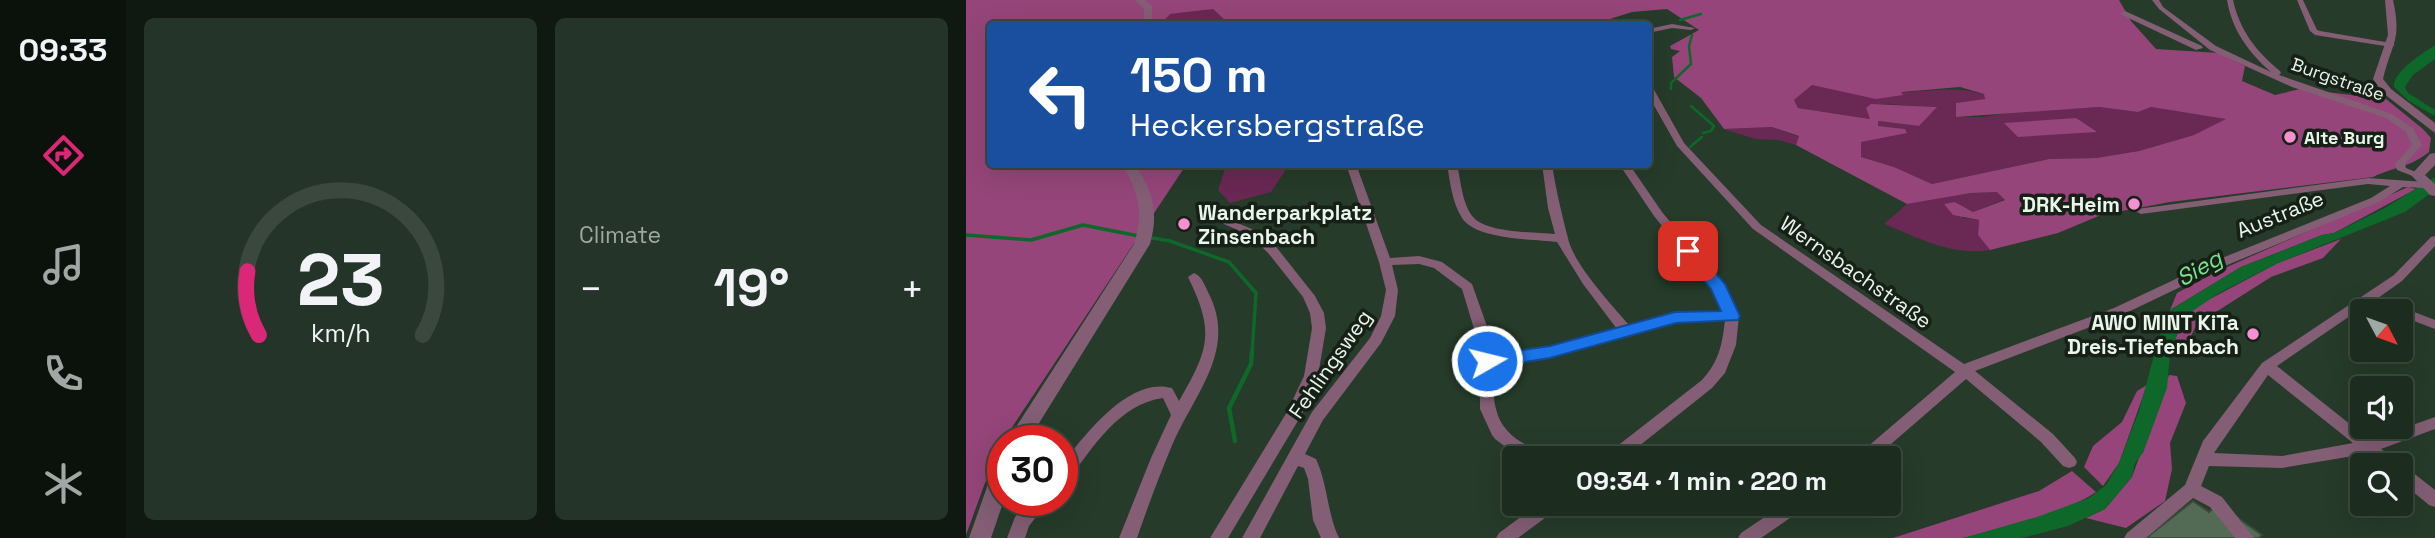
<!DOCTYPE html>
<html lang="en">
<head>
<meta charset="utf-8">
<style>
  body { margin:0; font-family:"Space Grotesk",sans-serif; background:#253428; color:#f1f3f6; height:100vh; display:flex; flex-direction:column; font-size:26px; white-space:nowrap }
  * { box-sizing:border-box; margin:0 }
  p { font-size:23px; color:#a0a7a4 }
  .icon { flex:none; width:38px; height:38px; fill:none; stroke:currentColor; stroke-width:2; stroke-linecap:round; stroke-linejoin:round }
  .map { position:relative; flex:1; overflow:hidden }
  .side { display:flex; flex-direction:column; gap:18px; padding:18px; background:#0f1811; width:840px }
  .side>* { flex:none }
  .banner { position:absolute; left:21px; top:21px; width:665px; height:147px; border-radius:7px; box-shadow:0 7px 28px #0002,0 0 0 2px #3a483d; background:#1a4fa0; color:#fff; overflow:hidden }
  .needle { width:46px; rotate:131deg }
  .buttons { position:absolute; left:1384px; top:299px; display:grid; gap:14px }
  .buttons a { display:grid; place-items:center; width:63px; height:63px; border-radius:7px; background:#1c2c1f; box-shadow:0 7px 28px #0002,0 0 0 2px #3a483d; font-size:35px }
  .speed { position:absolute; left:21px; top:425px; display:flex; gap:14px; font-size:35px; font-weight:700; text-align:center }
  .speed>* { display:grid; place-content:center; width:91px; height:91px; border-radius:50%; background:#1c2c1f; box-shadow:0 7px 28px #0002,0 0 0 2px #3a483d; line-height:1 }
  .speed .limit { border:10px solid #d22; background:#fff; color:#111 }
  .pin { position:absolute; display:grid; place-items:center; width:60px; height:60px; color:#fff; margin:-30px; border-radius:14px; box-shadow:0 4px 10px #0006 }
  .me { position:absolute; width:77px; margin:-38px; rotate:82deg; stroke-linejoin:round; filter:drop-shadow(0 0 5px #0008) }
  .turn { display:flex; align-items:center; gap:24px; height:147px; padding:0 28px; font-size:32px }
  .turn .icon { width:91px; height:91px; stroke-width:2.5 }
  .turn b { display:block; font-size:49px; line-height:60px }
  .big { font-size:52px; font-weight:600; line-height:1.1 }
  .side .card { flex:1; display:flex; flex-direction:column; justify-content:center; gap:10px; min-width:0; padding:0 24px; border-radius:10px; background:#253428 }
  .side .dial { align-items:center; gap:0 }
  .dial svg { height:182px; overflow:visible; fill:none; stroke:#3a483d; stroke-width:7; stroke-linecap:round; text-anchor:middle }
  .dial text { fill:#f1f3f6; stroke:none }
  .heat { display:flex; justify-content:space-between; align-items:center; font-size:38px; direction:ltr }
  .side .tiles { flex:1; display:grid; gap:18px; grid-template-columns:repeat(2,1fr) }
  .trip { position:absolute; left:536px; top:446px; width:399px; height:70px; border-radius:7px; background:#1c2c1f; box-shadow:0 7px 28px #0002,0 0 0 2px #3a483d; font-weight:600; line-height:70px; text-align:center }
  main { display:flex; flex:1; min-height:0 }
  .dock { display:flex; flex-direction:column; width:126px; justify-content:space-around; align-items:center; background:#0b120c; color:#a0a7a4 }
  .dock .icon { width:49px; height:49px }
  .dock .on { color:#db2777 }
  .dock b { font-size:32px; color:#f1f3f6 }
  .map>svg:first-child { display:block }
  .green { fill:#6a2854 }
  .forest { fill:#954579; fill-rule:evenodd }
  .water { fill:#0d6829 }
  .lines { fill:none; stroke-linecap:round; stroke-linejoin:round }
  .stream-far2 { stroke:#0d6829; stroke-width:2.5 }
  .stream-far1 { stroke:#0d6829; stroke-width:3.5 }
  .stream { stroke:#0d6829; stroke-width:4.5 }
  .building { fill:#536a55; stroke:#3a4a3c; stroke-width:2 }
  .minor { fill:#835e74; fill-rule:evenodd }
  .tertiary { fill:#835e74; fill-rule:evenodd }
  .route { fill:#1a73e8; stroke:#114b97; stroke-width:2 }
  .poi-dot { fill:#f690d0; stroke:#162017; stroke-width:2.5 }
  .labels { text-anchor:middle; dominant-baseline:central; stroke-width:7; stroke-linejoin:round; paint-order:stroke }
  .far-street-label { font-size:18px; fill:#e8f5e9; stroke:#162017 }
  .far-poi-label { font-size:18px; font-weight:bold; fill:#e8f5e9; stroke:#162017; text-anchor:start }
  .poi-label { font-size:21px; font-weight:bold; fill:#e8f5e9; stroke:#162017; text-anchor:end }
  .street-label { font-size:21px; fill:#e8f5e9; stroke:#162017 }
  .water-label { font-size:23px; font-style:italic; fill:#7ae38b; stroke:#162017 }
</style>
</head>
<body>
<main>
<nav class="dock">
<b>09:33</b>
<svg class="icon on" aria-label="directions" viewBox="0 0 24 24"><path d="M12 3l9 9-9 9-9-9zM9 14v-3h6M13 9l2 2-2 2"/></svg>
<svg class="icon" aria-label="music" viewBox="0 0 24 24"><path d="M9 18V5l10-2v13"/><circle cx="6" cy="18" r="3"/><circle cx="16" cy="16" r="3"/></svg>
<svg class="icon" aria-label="phone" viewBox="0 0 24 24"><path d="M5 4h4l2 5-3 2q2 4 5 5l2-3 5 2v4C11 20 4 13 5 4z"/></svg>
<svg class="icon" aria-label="climate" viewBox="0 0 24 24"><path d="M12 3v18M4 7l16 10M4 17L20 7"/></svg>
</nav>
<section class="side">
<div class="tiles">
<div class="card dial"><svg viewBox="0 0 100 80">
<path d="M14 69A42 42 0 1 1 86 69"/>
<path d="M14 69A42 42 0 0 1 9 41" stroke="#db2777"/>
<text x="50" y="56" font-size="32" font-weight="700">23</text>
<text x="50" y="72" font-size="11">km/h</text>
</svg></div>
<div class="card"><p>Climate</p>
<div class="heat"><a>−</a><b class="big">19°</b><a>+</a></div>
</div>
</div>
</section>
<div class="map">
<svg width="1469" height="538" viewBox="0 0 1469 538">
  <rect width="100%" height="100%" fill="#263b29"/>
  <g class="green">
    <path d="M247 9 263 24H195L203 14Z"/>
    <path d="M846 85C874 90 903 92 932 92 965 92 985 85 1018 94L1020 99 990 103V117H1017L1048 112 1133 107 1172 112 1185 107 1262 119 1228 135 1173 151 1130 158 1083 159 966 184 928 167 894 157 895 142 938 129 911 126V121L953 126 970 107 918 104 900 108 905 119 832 108 828 100Z"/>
    <path d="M806 127 834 137 830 145 813 140 789 139 758 129Z"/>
    <path d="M257 165H314L319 171 305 192 264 203 252 190 259 169Z"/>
    <path d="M1031 192 1039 199 1007 212 989 202 997 218 1013 220 1012 235 1024 250C985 256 953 238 918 224L941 204 1005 193Z"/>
  </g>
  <g class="forest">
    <path d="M0 0H1153L1165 21 1190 49 1253 53 1279 66 1276 81 1309 95 1334 89 1420 99 1457 129 1465 138 1463 152C1443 168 1430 166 1407 177L1204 202 1135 215 1092 233 1024 250 1012 235 1013 220 987 215 978 204 989 202 1007 212 1039 200 1031 192 1005 193 941 204 830 145 833 136 806 127 758 129 735 98 708 77 706 57 714 51 705 49 704 46 733 30 701 9 666 12 628 24H263L247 9 204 14 195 24H24V164L220 165 31 450 0 535ZM846 85 910 99 937 95 935 92 994 87 1018 94 1019 99 990 103V117L1133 107 1172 112 1185 107 1260 119 1228 135 1173 151 1130 158 1083 159 966 184 928 167 895 157V142L941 133 939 129 912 126V121L953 126 971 107 905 104 900 108 904 119 832 108 828 100Z"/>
    <path d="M1110 118 1131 132 1052 137 1038 123Z"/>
    <path d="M1442 187 1450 189 1368 233 1356 235 1275 267 1204 310 1211 293 1252 271Z"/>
    <path d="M1375 239 1357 258 1305 277 1231 324 1220 346 1204 354 1217 317 1227 308 1312 263Z"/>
    <path d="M1203 375 1211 376 1220 403 1204 443 1206 469 1199 501 1160 528 1120 518 1139 509 1166 477Z"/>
    <path d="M1181 385 1153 463 1137 486 1118 467 1127 446 1156 422 1171 391Z"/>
    <path d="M1106 471 1130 492C1107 509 1027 534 997 538 975 538 950 538 927 538L1073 491Z"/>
  </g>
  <g class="water">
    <path d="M1469 45V59L1447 75 1439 87 1442 93 1469 110V116L1443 101 1428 87C1427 71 1456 54 1469 45Z"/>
    <path d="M1469 177V190L1439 212 1312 263 1253 293 1218 317 1204 354 1201 388 1177 453 1169 463 1166 477 1139 509 1102 526 1056 538H997L1071 517 1123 498 1140 485 1153 463 1173 411 1193 337 1204 310 1275 267 1356 235 1368 233 1417 209Z"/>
  </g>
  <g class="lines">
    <g class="stream-far2">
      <path d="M714 20 735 14"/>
      <path d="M705 89V83L725 64 723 46 726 35"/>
      <path d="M725 106 748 126 745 131 737 133"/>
      <path d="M724 147 736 137"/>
    </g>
    <g class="stream-far1">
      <path d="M0 235 65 240 117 225 173 236"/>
      <path d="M181 237 204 241 263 262 290 293 286 354"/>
    </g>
    <path class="stream" d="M269 441 263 408 285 364 286 352"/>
  </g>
  <path class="building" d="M1227 501 1243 512 1252 504 1296 535 1293 538H1180Z"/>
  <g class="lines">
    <g class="minor">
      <path d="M1186 0H1193L1197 7 1250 46 1305 72C1282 52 1266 30 1261 0H1267C1274 31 1290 51 1314 71L1315 73 1313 75 1426 114 1447 128 1456 145 1439 164 1440 168 1457 175 1452 178 1431 170 1429 164 1446 145 1440 132 1420 118 1326 87 1244 50 1193 9Z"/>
      <path d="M1331 0H1337L1351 30 1354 31 1425 43 1429 45 1425 47 1349 35 1344 31Z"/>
      <path d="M1159 11 1236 46 1237 48 1230 50 1156 15 1155 13Z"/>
      <path d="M706 24 729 28 725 30 706 28 682 33V29Z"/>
      <path d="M682 86 687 88 718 143 795 225 998 364 1148 308 1246 262 1405 198 1424 186 1402 184 1175 214 1169 211 1171 209 1402 178 1459 182 1464 185 1459 188 1437 187 1413 202 1254 268 1158 314 1009 371 1087 434 1109 458 1111 462 1109 466 1103 468 1097 466 1075 442 1000 379 909 458H891L893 454 989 372 787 229 711 146 682 95Z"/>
      <path d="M380 164H390L424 258 453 256 476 262 506 284 523 332 527 355 584 347 651 329 617 284 591 242C567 239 510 240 496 218 486 202 484 182 481 164H491C495 181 496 205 508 218 522 233 568 232 589 234L582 208 576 164H586C590 191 597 219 603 242 611 268 646 305 663 325L709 313 758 312 747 289 688 216 653 164H663L696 212 757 285 773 316 770 345 759 373 746 388 658 458H639L641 454 736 380C753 361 756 346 759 320L709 321 584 357 528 365C529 379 526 396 530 409 536 435 559 446 582 454L584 458 553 457 529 439 526 435 514 409V361L509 332 496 289 468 268 453 264 426 265 432 290 429 316 415 343 357 420 339 454 350 459C362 485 361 513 373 538H355L347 520 342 479 338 468 332 466 294 538H276L346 412 404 338 415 316 420 290 413 262Z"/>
      <path d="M262 219 293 232 311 248 349 296 358 313 360 328 352 376 336 414 262 538H244L321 412 338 376 346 328 344 313 337 297 303 254 285 236 258 224 256 222Z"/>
      <path d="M1469 236V246L1436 281 1412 298 1469 320V329L1435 316V312H1423L1403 303 1311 366 1404 440 1469 417V429L1415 449 1432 461 1434 466H1414L1399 454 1316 468 1243 466 1235 486 1256 497 1288 538H1269L1244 507 1227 498 1180 538H1158L1161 533 1219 485 1237 441 1296 363 1428 275 1465 237ZM1302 375 1387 443 1316 456 1248 453Z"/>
      <path d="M228 273C236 276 239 286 243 294 271 350 229 393 207 443 194 474 182 506 171 538H153L185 458 205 415 197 398C153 404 126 448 102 481L96 482V464C119 435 163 376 206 388L213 401C243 349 249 332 222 277Z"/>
      <path d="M1435 466 1441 468 1469 490V507L1463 505 1435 482Z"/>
      <path d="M64 500H83L63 526 59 538H41L49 517Z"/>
      <path d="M572 504H593L591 509 552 538H530L533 533Z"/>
      <path d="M818 504H839L837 509 795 538H772L775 533Z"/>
    </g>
    <g class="tertiary">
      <path d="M169 0H179L186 6V24H178V9Z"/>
      <path d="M1419 0H1427C1436 41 1426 42 1417 79L1425 89 1469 123V133L1417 93 1407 79 1422 35Z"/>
      <path d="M1469 153V165L1459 175 1469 184V196L1464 195 1445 175 1464 154Z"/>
      <path d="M155 164H168C187 190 193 213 184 244L62 441H41L168 244C178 213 173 191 155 164Z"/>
      <path d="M37 462 38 500 25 538H3L27 470 30 464Z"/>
    </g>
  </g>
  <path class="route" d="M722 246 728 248 759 284 774 316 772 320 710 323 584 358 521 368 514 366 511 361 514 357 521 355 584 346 709 312 755 311 745 289 714 251Z"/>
  <g class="poi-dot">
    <circle cx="1324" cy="137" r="7"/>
    <circle cx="1168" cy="204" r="7"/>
    <circle cx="218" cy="224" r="7"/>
    <circle cx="1287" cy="334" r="7"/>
  </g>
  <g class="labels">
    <g class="far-street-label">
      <text transform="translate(1372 79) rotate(19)">Burgstraße</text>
    </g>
    <g class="far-poi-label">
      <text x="1338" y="137">Alte Burg</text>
    </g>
    <g class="poi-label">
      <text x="1154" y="204">DRK-Heim</text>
      <text x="232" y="212" text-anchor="start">Wanderparkplatz<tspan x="232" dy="24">Zinsenbach</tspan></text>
      <text x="1273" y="322">AWO MINT KiTa<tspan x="1273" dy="24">Dreis-Tiefenbach</tspan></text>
    </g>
    <g class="street-label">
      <text transform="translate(1314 214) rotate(-22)">Austraße</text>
      <text transform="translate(890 272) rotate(35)">Wernsbachstraße</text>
      <text transform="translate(364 364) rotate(-55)">Fehlingsweg</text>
    </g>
    <g class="water-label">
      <text transform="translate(1233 268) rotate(-30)">Sieg</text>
    </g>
  </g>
</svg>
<div class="buttons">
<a><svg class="needle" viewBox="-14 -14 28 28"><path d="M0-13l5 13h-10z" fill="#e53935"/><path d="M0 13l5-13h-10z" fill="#a0a7a4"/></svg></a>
<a><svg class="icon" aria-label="sound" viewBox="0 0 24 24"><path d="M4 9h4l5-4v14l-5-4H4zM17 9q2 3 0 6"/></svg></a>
<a><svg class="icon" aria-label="search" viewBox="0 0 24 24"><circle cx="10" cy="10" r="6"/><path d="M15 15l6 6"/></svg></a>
</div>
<div class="speed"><div class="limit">30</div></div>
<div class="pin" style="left:722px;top:251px;background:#d93025"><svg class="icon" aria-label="arrive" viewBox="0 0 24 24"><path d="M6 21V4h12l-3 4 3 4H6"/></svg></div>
<svg class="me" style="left:521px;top:361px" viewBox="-20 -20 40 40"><circle r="17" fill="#1a73e8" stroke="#fff" stroke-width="3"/><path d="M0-11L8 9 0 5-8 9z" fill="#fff"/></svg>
<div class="trip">09:34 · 1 min · 220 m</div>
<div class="banner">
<div class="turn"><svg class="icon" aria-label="left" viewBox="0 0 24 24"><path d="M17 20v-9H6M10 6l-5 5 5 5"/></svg><div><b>150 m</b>Heckersbergstraße</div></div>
</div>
</div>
</main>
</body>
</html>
